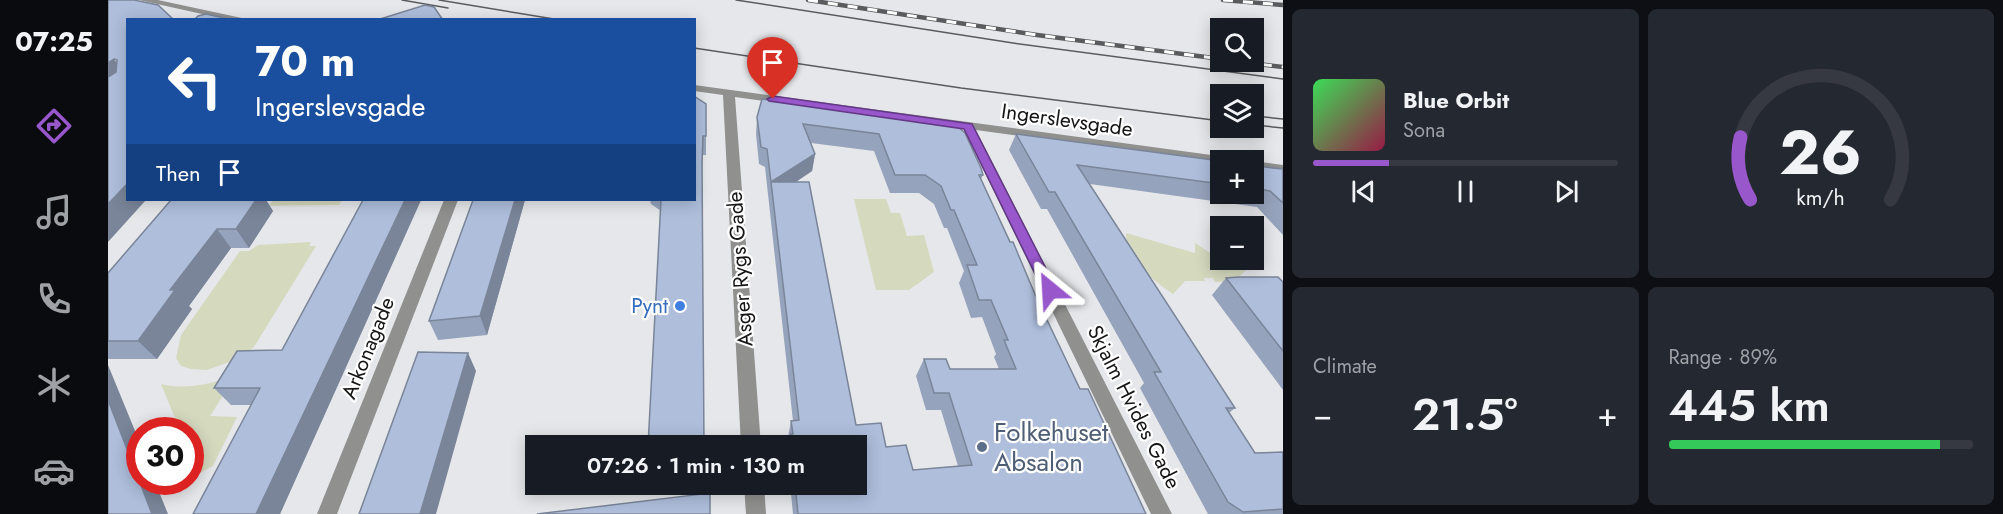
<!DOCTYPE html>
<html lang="en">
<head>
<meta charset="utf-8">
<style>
  body { margin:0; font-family:Jost,sans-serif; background:#242831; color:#f1f3f6; height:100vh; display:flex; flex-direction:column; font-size:22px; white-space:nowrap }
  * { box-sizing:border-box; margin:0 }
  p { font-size:20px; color:#9ea1a6 }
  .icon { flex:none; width:33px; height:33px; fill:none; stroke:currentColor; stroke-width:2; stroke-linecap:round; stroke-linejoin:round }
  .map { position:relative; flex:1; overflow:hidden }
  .sheet { display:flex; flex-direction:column; gap:9px; padding:9px; background:#0d0f14; width:720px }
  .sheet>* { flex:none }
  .guide { position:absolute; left:18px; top:18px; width:570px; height:183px; border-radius:0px; box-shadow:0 3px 15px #0003; background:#1a4fa0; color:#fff; overflow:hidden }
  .fabs { position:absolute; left:1102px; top:18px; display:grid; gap:12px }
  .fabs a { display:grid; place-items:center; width:54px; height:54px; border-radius:0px; background:#171b24; box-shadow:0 3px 15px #0003; font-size:30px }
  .speed { position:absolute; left:18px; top:417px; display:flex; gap:12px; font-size:30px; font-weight:700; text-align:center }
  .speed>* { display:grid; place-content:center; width:78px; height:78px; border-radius:50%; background:#171b24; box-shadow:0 3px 15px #0003; line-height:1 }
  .speed .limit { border:9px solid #d22; background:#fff; color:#111 }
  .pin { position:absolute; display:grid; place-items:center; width:51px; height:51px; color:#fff; margin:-62px -26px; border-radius:50% 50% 50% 0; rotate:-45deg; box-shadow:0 0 6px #0007 }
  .pin .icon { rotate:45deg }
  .me { position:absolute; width:66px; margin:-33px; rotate:333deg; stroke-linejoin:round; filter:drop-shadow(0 0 4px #0008) }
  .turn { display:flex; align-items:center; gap:21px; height:126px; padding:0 30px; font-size:27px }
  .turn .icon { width:78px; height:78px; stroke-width:2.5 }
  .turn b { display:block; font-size:42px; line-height:51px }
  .then { display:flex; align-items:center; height:57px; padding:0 30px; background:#0003; gap:12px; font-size:22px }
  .big { font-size:45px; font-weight:600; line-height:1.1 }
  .sheet .tile { flex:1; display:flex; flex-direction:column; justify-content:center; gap:9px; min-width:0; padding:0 21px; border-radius:9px; background:#242831 }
  .sheet .dial { align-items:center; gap:0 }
  .dial svg { height:156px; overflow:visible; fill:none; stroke:#363941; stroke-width:7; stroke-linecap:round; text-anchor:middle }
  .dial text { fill:#f1f3f6; stroke:none }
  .song { display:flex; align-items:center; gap:18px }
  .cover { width:72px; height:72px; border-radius:9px; background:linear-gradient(135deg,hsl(130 70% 55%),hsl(340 70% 35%)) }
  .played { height:6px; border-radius:3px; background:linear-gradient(90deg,#9957cc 25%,#363941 25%) }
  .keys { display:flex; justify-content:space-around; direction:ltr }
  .heat { display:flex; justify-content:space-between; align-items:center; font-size:33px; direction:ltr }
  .charge { height:9px; border-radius:4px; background:linear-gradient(90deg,#34c759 89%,#363941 0) }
  .sheet .tiles { flex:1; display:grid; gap:9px; grid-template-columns:repeat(2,1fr) }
  .trip { position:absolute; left:417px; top:435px; width:342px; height:60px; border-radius:0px; background:#171b24; box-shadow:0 3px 15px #0003; font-weight:600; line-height:60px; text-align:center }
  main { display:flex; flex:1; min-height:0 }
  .tab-bar { display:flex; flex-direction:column; width:108px; justify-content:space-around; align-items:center; background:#090b0e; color:#9ea1a6 }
  .tab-bar .icon { width:42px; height:42px }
  .tab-bar .selected { color:#9957cc }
  .tab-bar b { font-size:27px; color:#f1f3f6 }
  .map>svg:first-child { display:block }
  .green { fill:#d5d9be }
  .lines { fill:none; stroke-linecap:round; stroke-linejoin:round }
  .minor { fill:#90908f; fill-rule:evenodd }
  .tram { stroke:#5a5b5c; stroke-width:1.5 }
  .rail-casing { stroke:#5a5b5c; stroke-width:4.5 }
  .rail { stroke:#fff; stroke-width:3; stroke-dasharray:10; stroke-linecap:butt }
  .wall { fill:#96a3bc; fill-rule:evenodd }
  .shaded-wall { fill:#7a8599 }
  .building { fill:#aebedb; stroke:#7a8599; stroke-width:1.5 }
  .route { fill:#9957cc; stroke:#633985; stroke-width:1.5 }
  .shop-dot { fill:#3f7fe0; stroke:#fff; stroke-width:2 }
  .service-dot { fill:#5c6f8a; stroke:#fff; stroke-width:2 }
  .labels { text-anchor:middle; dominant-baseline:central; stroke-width:4.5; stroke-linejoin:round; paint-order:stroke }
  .street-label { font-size:21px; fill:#151516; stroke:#fff }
  .shop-label { font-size:21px; fill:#366cbe; stroke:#fff; text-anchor:end }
  .near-service-label { font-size:26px; fill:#4e5e75; stroke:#fff; text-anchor:start }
</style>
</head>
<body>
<main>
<nav class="tab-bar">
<b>07:25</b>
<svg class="icon selected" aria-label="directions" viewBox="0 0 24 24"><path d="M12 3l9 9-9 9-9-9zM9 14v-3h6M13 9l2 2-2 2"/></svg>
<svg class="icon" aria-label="music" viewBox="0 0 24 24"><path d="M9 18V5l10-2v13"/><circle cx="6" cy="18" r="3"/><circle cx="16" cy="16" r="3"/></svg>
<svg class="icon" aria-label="phone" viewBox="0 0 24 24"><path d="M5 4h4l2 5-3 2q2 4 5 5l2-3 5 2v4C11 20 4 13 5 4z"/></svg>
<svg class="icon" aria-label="climate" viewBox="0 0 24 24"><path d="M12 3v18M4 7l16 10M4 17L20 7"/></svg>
<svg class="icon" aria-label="car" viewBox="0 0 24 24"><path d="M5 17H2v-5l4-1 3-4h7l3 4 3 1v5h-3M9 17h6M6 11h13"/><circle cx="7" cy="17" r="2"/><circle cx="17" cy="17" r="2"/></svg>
</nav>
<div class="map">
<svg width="1175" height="514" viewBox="0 0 1175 514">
  <rect width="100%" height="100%" fill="#e6e7ea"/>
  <g class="green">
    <path d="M746 199H778L783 213H792L799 236 816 235 826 272 801 290H768Z"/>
    <path d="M165 200H234L231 205 161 206Z"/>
    <path d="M1018 233 1087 253V243L1113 260H1123L1140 268 1127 281 1107 282 1105 278H1096L1097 281H1077L1065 294C1045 281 1018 258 1018 233Z"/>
    <path d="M203 242 201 246H208L146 347 130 359 99 370 83 369 73 366 68 358 73 335 132 251H141L150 245Z"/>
    <path d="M113 380 123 383 102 416 129 417 105 466 83 478 82 430H72L53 384C74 389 93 386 113 380Z"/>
  </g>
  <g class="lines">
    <g class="minor">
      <path d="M31 0H50L143 20H121Z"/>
      <path d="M586 85 1118 157 1119 160H1113V164L868 130 1064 514H1043L855 128 627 97 653 446H633L615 95 586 91Z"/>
      <path d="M1146 161 1175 165V173L1146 169Z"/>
      <path d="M336 200H350L229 514H209Z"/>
      <path d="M636 484H656L658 514H638Z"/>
    </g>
    <g class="tram">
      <path d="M294 0 340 8"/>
      <path d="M331 0 452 20"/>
      <path d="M628 0 905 43 1175 79"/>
      <path d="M586 48 853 88 1113 121"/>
      <path d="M1146 116 1175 119"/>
      <path d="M1146 125 1175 128"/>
    </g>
    <defs>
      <g id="rail">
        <path d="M700 0 929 35 1113 59"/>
        <path d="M1115 0 1175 5"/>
        <path d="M1134 62 1175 67"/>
      </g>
    </defs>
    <use href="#rail" class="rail-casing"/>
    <use href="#rail" class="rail"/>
  </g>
  <g class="wall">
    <path d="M586 96 598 104V155H595L594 176 596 446H540L553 211 543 204 542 200H586Z"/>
    <path d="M649 117 847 124 875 175 873 179 972 389 1038 514H685L682 484H748V446H680V437L683 421H685L657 167 651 164 648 134ZM703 143 766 151 782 193H811L826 204 836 228H839L856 271 851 283 863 318 874 317 888 354 886 357 891 369H842L816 359 808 376 818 410H833L850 466 805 470 778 447 748 425 688 182 704 171 707 154Z"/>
    <path d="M908 134 1113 161V194H1146V166L1175 169V235L1149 207 982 184 1127 408 1121 413 1147 453 1175 452V514H1100L1032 388 1036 383 939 209H933L901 150Z"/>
    <path d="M63 200H158L165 211 141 248H123L81 306 84 309 49 359H0V273Z"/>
    <path d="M313 200 172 514H85L143 405H123L106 388 174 350Z"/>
    <path d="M365 200H417L379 335 330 340 321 321Z"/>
    <path d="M1118 278 1175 282V390L1104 295Z"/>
  </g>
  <g class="shaded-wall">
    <path d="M6 59 19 77 0 90V63Z"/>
    <path d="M707 154 704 171 665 197 663 182 661 200 663 182Z"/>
    <path d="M20 183V200H38L0 242V204Z"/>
    <path d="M141 200H158L165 211 141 248 128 229Z"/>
    <path d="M297 200H313L172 514H148Z"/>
    <path d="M407 200H417L379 335 372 316Z"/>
    <path d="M109 229 123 248 81 306 84 309 49 359 30 341 62 290Z"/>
    <path d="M360 353 368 371 328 514H312Z"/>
    <path d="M0 365 32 443V482H47L60 514H44L0 400Z"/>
  </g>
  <g class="building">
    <path d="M0 0H26L50 5 66 20H20V183L0 204V77L8 72 9 60 6 59 0 63Z"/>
    <path d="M317 5 326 7 335 20H269Z"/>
    <path d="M98 14 125 20H86L90 16Z"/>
    <path d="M586 96 598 104V136H595L594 163 596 446H540L553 200H586Z"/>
    <path d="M654 99 847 124 857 133 873 168 875 175H871L902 242H905L929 299 972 389H980L1038 514H690L687 484H748V446H684L683 434H685L683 421 691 420 663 182H701L748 425 773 423 778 447 798 445 805 470 864 465 841 393H826L816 359H838L842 369H908L896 340H900L883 300H871L859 265H869L846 210H843L833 186 817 175H787L771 134 695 124 707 154 663 182 659 149 653 147 649 117Z"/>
    <path d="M908 134 1113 161V184L969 165 1127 408H1118L1147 453 1175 452V509L1135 512 1120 502 1046 372H1053L947 192H941Z"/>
    <path d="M1146 166 1175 169V203L1162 191 1146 188Z"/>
    <path d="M63 200H148L128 229H109L62 290H67L30 341H0V273Z"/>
    <path d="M255 200H297L148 514H85L152 388H106L129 351 174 350Z"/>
    <path d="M365 200H407L372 316 321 321Z"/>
    <path d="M1131 277H1170L1175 282V351L1118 278Z"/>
    <path d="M310 352 360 353 312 514H251Z"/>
    <path d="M0 400 44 514H0Z"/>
    <path d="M602 493V514H429Z"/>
  </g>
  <path class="route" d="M665 96 864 124 949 290 947 294H937L856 129 661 101 659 99Z"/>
  <circle class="shop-dot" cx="572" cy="306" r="6"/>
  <circle class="service-dot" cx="874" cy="447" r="6"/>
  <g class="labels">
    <g class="street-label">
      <text transform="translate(959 120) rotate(8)">Ingerslevsgade</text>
      <text transform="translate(632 269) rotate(-94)">Asger Rygs Gade</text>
      <text transform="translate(260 348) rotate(-68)">Arkonagade</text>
      <text transform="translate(1026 407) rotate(63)">Skjalm Hvides Gade</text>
    </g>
    <g class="shop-label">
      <text x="560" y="306">Pynt</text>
    </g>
    <g class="near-service-label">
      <text x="886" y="432">Folkehuset<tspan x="886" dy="30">Absalon</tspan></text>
    </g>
  </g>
</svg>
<div class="fabs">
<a><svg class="icon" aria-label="search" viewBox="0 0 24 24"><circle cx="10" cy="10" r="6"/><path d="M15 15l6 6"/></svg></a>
<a><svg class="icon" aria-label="layers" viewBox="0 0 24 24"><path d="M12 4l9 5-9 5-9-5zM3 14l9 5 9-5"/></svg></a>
<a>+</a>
<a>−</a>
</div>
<div class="speed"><div class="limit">30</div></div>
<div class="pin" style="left:665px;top:99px;background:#d93025"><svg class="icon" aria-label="arrive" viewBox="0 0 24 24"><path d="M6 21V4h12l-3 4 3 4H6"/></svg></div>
<svg class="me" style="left:942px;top:290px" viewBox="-20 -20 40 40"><path d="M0-17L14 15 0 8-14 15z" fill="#9957cc" stroke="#fff" stroke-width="4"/></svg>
<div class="trip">07:26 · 1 min · 130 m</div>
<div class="guide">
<div class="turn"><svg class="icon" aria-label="left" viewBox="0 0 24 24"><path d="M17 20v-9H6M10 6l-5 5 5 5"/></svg><div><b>70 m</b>Ingerslevsgade</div></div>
<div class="then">Then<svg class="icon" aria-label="arrive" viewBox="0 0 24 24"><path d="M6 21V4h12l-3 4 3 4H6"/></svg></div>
</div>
</div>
<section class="sheet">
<div class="tiles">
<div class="tile">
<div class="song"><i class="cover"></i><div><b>Blue Orbit</b><p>Sona</p></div></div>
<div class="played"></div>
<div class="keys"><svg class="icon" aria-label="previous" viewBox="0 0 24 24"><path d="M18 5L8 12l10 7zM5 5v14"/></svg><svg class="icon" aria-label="pause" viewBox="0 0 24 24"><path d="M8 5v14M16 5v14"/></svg><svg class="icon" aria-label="next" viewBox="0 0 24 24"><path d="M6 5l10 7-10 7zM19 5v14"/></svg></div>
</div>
<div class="tile dial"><svg viewBox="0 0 100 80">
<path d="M14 69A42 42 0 1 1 86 69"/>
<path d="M14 69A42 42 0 0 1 9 37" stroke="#9957cc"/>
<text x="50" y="56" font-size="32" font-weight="700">26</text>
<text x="50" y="72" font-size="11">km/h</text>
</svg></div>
<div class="tile"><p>Climate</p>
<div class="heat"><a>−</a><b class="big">21.5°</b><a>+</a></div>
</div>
<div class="tile"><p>Range · 89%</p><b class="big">445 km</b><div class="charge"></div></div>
</div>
</section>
</main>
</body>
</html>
